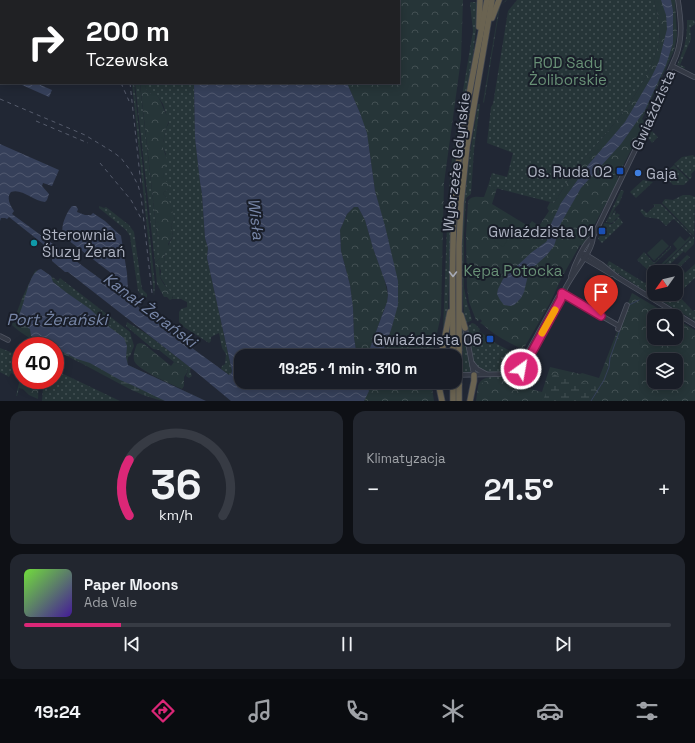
<!DOCTYPE html>
<html lang="pl">
<head>
<meta charset="utf-8">
<style>
  body { margin:0; font-family:"Space Grotesk",sans-serif; background:#22262f; color:#f1f3f6; height:100vh; display:flex; flex-direction:column; font-size:15px; white-space:nowrap }
  * { box-sizing:border-box; margin:0 }
  p { font-size:13px; color:#9fa2a7 }
  .icon { flex:none; width:22px; height:22px; fill:none; stroke:currentColor; stroke-width:2; stroke-linecap:round; stroke-linejoin:round }
  .map { position:relative; height:401px; overflow:hidden }
  .drawer { display:flex; flex-direction:column; gap:10px; padding:10px; background:#0e1015; flex:1 }
  .drawer>* { flex:none }
  .top-card { position:absolute; left:0px; top:0px; width:400px; height:84px; box-shadow:0 2px 10px #0003,0 0 0 1px #373b44; background:#202124; color:#fff; overflow:hidden }
  .needle { width:26px; rotate:236deg }
  .buttons { position:absolute; left:647px; top:265px; display:grid; gap:8px }
  .buttons a { display:grid; place-items:center; width:36px; height:36px; border-radius:8px; background:#191d27; box-shadow:0 2px 10px #0003,0 0 0 1px #373b44; font-size:20px }
  .speed { position:absolute; left:12px; top:337px; display:flex; gap:8px; font-size:20px; font-weight:700; text-align:center }
  .speed>* { display:grid; place-content:center; width:52px; height:52px; border-radius:50%; background:#191d27; box-shadow:0 2px 10px #0003,0 0 0 1px #373b44; line-height:1 }
  .speed .limit { border:6px solid #d22; background:#fff; color:#111 }
  .pin { position:absolute; display:grid; place-items:center; width:34px; height:34px; color:#fff; margin:-41px -17px; border-radius:50% 50% 50% 0; rotate:-45deg; box-shadow:0 0 4px #0007 }
  .pin .icon { rotate:45deg }
  .me { position:absolute; width:44px; margin:-22px; rotate:32deg; stroke-linejoin:round; filter:drop-shadow(0 0 3px #0008) }
  .turn { display:flex; align-items:center; gap:14px; height:84px; padding:0 20px; font-size:18px }
  .turn .icon { width:52px; height:52px; stroke-width:2.5 }
  .turn b { display:block; font-size:28px; line-height:34px }
  .big { font-size:30px; font-weight:800; line-height:1.1 }
  .drawer .tile { flex:1; display:flex; flex-direction:column; justify-content:center; gap:6px; min-width:0; padding:0 14px; border-radius:12px; background:#22262f }
  .drawer .dial { align-items:center; gap:0 }
  .dial svg { height:104px; overflow:visible; fill:none; stroke:#373b44; stroke-width:7; stroke-linecap:round; text-anchor:middle }
  .dial text { fill:#f1f3f6; stroke:none }
  .song { display:flex; align-items:center; gap:12px }
  .cover { width:48px; height:48px; border-radius:6px; background:linear-gradient(135deg,hsl(100 70% 55%),hsl(260 70% 35%)) }
  .played { height:4px; border-radius:2px; background:linear-gradient(90deg,#db2777 15%,#373b44 15%) }
  .keys { display:flex; justify-content:space-around; direction:ltr }
  .heat { display:flex; justify-content:space-between; align-items:center; font-size:22px; direction:ltr }
  .drawer .tiles { flex:1; display:grid; gap:10px; grid-template-columns:1fr 1fr }
  .tile:last-child { grid-column:span 2 }
  .trip { position:absolute; left:234px; top:349px; width:228px; height:40px; border-radius:12px; background:#191d27; box-shadow:0 2px 10px #0003,0 0 0 1px #373b44; font-weight:800; line-height:40px; text-align:center }
  .menu { display:flex; height:64px; justify-content:space-around; align-items:center; background:#0a0c10; color:#9fa2a7 }
  .menu .icon { width:28px; height:28px }
  .menu .on { color:#db2777 }
  .menu b { font-size:18px; color:#f1f3f6 }
  .map>svg:first-child { display:block }
  .grass { fill:url(#grass-dots) }
  .forest { fill:url(#forest-crowns); fill-rule:evenodd }
  .wetland { fill:url(#wetland-marsh) }
  .pitch { fill:#263538 }
  .water { fill:url(#water-waves) }
  .lines { fill:none; stroke-linecap:round; stroke-linejoin:round }
  .stream { stroke:#36405a; stroke-width:1 }
  .minor-casing { stroke:#515663; stroke-width:5.5 }
  .highway-casing { stroke:#3e434f; stroke-width:7 }
  .minor { stroke:#343945; stroke-width:4 }
  .highway { stroke:#6a6351; stroke-width:5.5 }
  .rail { stroke:#565c6c; stroke-width:1; stroke-dasharray:4 4; stroke-linecap:butt }
  .highway-bridge-casing { stroke:#3e434f; stroke-width:7; stroke-linecap:butt }
  .highway-bridge { stroke:#6a6351; stroke-width:5.5 }
  .oneway { stroke:#a7abb7 }
  .route-casing { stroke:#8e194d; stroke-width:10 }
  .route { stroke:#db2777; stroke-width:7 }
  .slow { stroke:#f59e0b; stroke-width:7 }
  .transit-dot { fill:#1a4fb4; stroke:#191e29; stroke-width:1.5 }
  .shop-dot { fill:#3f7fe0; stroke:#191e29; stroke-width:1.5 }
  .culture-dot { fill:#0f9aa8; stroke:#191e29; stroke-width:1.5 }
  .labels { text-anchor:middle; dominant-baseline:central; stroke-width:4; stroke-linejoin:round; paint-order:stroke }
  .park-label { font-size:15px; fill:#689076; stroke:#191e29 }
  .street-label { font-size:15px; fill:#aeb3c2; stroke:#191e29 }
  .poi-label { font-size:15px; fill:#aeb3c2; stroke:#191e29; text-anchor:end }
  .water-label { font-size:16px; font-style:italic; fill:#7887a8; stroke:#191e29 }
</style>
</head>
<body>
<div class="map">
<svg width="695" height="401" viewBox="0 0 695 401">
  <defs>
    <pattern id="grass-dots" width="8" height="8" patternUnits="userSpaceOnUse"><rect width="8" height="8" fill="#263538"/><path d="M2 2h.1M6 6h.1" fill="none" stroke="#435053" stroke-width="1.8" stroke-linecap="round"/></pattern>
    <pattern id="forest-crowns" width="20" height="18" patternUnits="userSpaceOnUse"><rect width="20" height="18" fill="#263538"/><path d="M2 6a3 3 0 1 1 6 0M12 15a3 3 0 1 1 6 0" fill="none" stroke="#435053"/></pattern>
    <pattern id="wetland-marsh" width="20" height="14" patternUnits="userSpaceOnUse"><rect width="20" height="14" fill="#263538"/><path d="M1 5h8M5 5V1M11 12h8M15 12V8" fill="none" stroke="#435053"/></pattern>
    <pattern id="water-waves" width="16" height="10" patternUnits="userSpaceOnUse"><rect width="16" height="10" fill="#36405a"/><path d="M0 5q4-4 8 0t8 0" fill="none" stroke="#515970"/></pattern>
  </defs>
  <rect width="100%" height="100%" fill="#212734"/>
  <g class="grass">
    <path d="M506 0H507L500 6 484 103 483 102 499 7Z"/>
    <path d="M517 0H654C656 9 659 18 660 27 661 59 633 101 613 125 603 138 591 150 581 162 571 175 563 189 554 203L488 186 492 173 507 177 513 153 487 143 491 107 493 104 508 11Z"/>
    <path d="M471 2H476L478 3V13L472 63 454 174 451 215 448 311 438 356 443 330 444 306 448 197 453 150 473 31 470 3Z"/>
    <path d="M687 20H694L695 24 690 28 691 39 680 65 685 67 684 69 677 65C685 47 687 40 687 20Z"/>
    <path d="M132 83H134L155 285 154 296Z"/>
    <path d="M135 83H140V85L157 235 160 237V258L155 263Z"/>
    <path d="M144 83H194L195 138 200 182 202 194 205 238 208 248 207 258 232 371 231 374 229 375 221 369 222 366 225 364 226 354 222 348 219 333 211 337V341L209 343 184 327 179 322V312L181 309 187 307V302L181 299H172L173 297 160 277 161 271 159 266 164 262 165 252 173 236 171 225 175 218C169 208 173 203 163 194L164 192 169 189C167 184 164 181 163 176L166 154 163 148V143L166 128 169 123 163 104 156 94H151L147 91Z"/>
    <path d="M478 104H480L474 150 471 194 466 198 464 234V288L467 302 472 320 465 324 463 303 462 244 463 203 467 172Z"/>
    <path d="M659 106 660 108 651 130 658 137 652 143 646 135Z"/>
    <path d="M693 155 695 157V170L691 174 692 177 690 179 674 164 682 157Z"/>
    <path d="M674 165 689 180 684 185H673L664 175V174Z"/>
    <path d="M643 180 653 182 636 198 630 192Z"/>
    <path d="M621 190 624 191 619 204 615 208 609 220 615 210 616 212 615 214 616 215 617 213 620 215 612 223 606 222Z"/>
    <path d="M683 195H690L695 197 694 243V236L662 203 665 199 673 200Z"/>
    <path d="M653 204H661L694 237V244L685 253 684 251 665 269V272H657L693 237 674 219 672 220 666 226 659 219 645 217 640 211 642 209 647 213 655 206Z"/>
    <path d="M99 206 104 208 106 207 129 225 134 232 142 289 147 294V297L144 298 138 291 130 236 126 230 99 208Z"/>
    <path d="M619 217 623 223 602 243 598 239 603 230 604 223 612 224Z"/>
    <path d="M671 246V248L648 270 637 260 644 252 654 263Z"/>
    <path d="M687 255 690 257 677 270 680 274 684 271 685 273 695 264V278L682 290 676 284V272H670Z"/>
    <path d="M609 261 645 283 654 275V280L651 283 652 285 645 291 614 271 607 265Z"/>
    <path d="M51 276 58 281 60 278 130 332 134 346 130 356 128 357 127 363Z"/>
    <path d="M654 288V294H676V293L693 311 695 310V321L649 293Z"/>
    <path d="M127 322 147 334 191 368 190 371 192 376 189 378 186 376 188 371 180 364 174 362 159 350 153 349 126 326Z"/>
    <path d="M462 322 472 367 470 373 463 372Z"/>
    <path d="M472 323 475 324 480 329 479 331 497 344 510 351 521 355 522 361C519 364 516 367 512 369 503 373 481 375 475 364 471 358 469 339 468 331V326Z"/>
    <path d="M0 348 21 356V370L18 376 11 373 9 377 0 372Z"/>
    <path d="M526 367 529 370 522 401 478 386C482 372 502 379 513 376 519 375 523 371 526 367Z"/>
    <path d="M55 370 120 401H42L43 387 39 386V380H55Z"/>
  </g>
  <g class="forest">
    <path d="M320 0H463L461 59 444 183 441 315 432 356H381L391 330 394 318 388 239 375 191 369 148 360 113 347 83H399V1Z"/>
    <path d="M654 0H675L677 36 674 51 642 119 645 122 621 170 618 169 617 172 618 181 583 246 580 245 562 277 550 303 524 348 522 349C507 342 494 335 482 324L480 323 482 321 480 319 478 321 476 320 469 302 467 287 466 235 468 201C472 195 478 197 484 197L488 186 497 188 492 204 528 226 532 221 539 226 549 211 547 208 550 202 554 203C563 189 571 175 581 162 591 150 603 138 613 125 633 101 661 59 660 27 659 18 656 9 654 0Z"/>
    <path d="M140 83H144L147 91 151 94H156C163 102 163 113 170 119L166 128 163 143V148L167 159 163 176 170 187 169 189 164 192 163 194C174 204 169 207 175 218L171 225 173 236 168 244C169 248 168 250 165 252L164 262 159 266C160 270 159 273 160 277 162 283 168 289 173 294L172 299 170 300 167 297H164L157 284 155 263 160 258V237L157 235Z"/>
    <path d="M354 207H358L365 220 373 248 384 278 388 295 387 302 367 356H357L354 338 353 308 350 285 341 251 340 230 347 214Z"/>
    <path d="M632 293 671 316H654V338H676V319L695 330V401H476L478 386 485 381 513 380 523 387 542 392 550 367 580 374 582 373 599 378ZM654 360H676V382H654Z"/>
    <path d="M140 343 144 344 171 366 174 362 180 364 188 371 184 377V386L182 389C173 385 135 369 134 360 133 355 135 349 137 344Z"/>
    <path d="M21 370V380H39L38 399 29 395 23 389 19 388 17 396H16L20 379 18 376Z"/>
    <path d="M375 382H431L434 401H364L368 391 367 387 368 385Z"/>
  </g>
  <g class="wetland">
    <path d="M41 269 95 311 110 326 126 336 130 346 127 363 128 365 206 401 130 368 111 342Z"/>
    <path d="M37 270 32 279 28 293 170 401C147 401 117 382 96 371 83 364 69 357 55 350V346C40 346 23 335 12 325L23 296 35 271Z"/>
    <path d="M553 374 597 387 590 401H540L544 398Z"/>
  </g>
  <g class="pitch">
    <path d="M507 220 516 226 503 247 494 241Z"/>
    <path d="M680 236 685 241 690 236 691 238 656 272H654L653 274 652 273 677 249 673 244Z"/>
    <path d="M662 239 669 246 654 261 647 253Z"/>
  </g>
  <g class="water">
    <path d="M661 0H671L673 11V43L666 65 645 110 621 144 581 188 561 223 554 246 546 256 529 271 524 292 521 298 514 305 510 306 504 305 500 300 497 294 498 289 503 279 532 252 546 242 548 239 551 224 561 203 589 164 625 122 652 76 659 61 667 29 666 15Z"/>
    <path d="M23 83H36L52 90 49 97 22 85Z"/>
    <path d="M194 83H347L360 113 367 133 375 191 385 226 398 281V305L391 330 381 356H367L387 302 388 295 387 287 373 248 365 220 358 207H354L347 214 340 230 341 251 350 285 353 308 354 338 357 356H241V382H375L368 385 367 387 369 391 364 401H231L196 372 68 272H65L52 261V259L43 244 9 217 7 219 5 218H1L0 221V144L59 170 52 186 43 183 42 186 49 194 47 200 45 202C33 201 22 188 11 192 6 198 10 205 14 211L12 214 110 286 115 282 114 276 111 273 64 237C59 229 66 213 72 206H76L78 209 77 212 85 215H91L93 213 105 221 121 236 127 273 128 290 135 304 147 315 229 375 231 374 232 371 207 258 208 248 205 238 202 194 200 182 195 138Z"/>
    <path d="M41 269 51 276 53 282 67 293 90 309 108 326 124 338 127 346 126 357 128 365 206 401H165L132 385 120 380 90 363 77 359 55 348V346C48 346 38 340 31 336L30 329 28 328V326L16 324 15 322C25 311 27 271 41 269Z"/>
  </g>
  <g class="lines">
    <g class="stream">
      <path d="M629 305 639 300"/>
      <path d="M591 401 604 380 609 367 610 358 623 321"/>
    </g>
    <defs>
      <g id="minor">
        <path d="M672 67H674L694 77"/>
        <path d="M581 254H585L601 264 617 277 695 325"/>
        <path d="M582 257 611 274"/>
        <path d="M571 276C574 266 584 242 593 237"/>
        <path d="M562 293 619 326"/>
        <path d="M465 328 474 375"/>
        <path d="M618 329 627 305"/>
        <path d="M0 336 8 340"/>
        <path d="M473 364 477 369 486 374"/>
        <path d="M507 373 515 370 522 363 558 297 562 294"/>
        <path d="M455 375 511 374 520 370 526 363 561 299C565 280 593 254 593 237L639 142 676 56C683 37 681 20 678 0"/>
      </g>
      <g id="highway">
        <path d="M492 18 499 0"/>
        <path d="M479 27 480 0"/>
        <path d="M461 315 465 328"/>
        <path d="M441 356 450 312"/>
        <path d="M453 356C453 303 451 250 455 198 460 131 475 66 487 0"/>
        <path d="M459 367V245L461 203 467 146 492 0"/>
        <path d="M438 382 442 401"/>
        <path d="M453 382V401"/>
        <path d="M459 385V401"/>
        <path d="M470 401 474 381V375"/>
      </g>
    </defs>
    <use href="#minor" class="minor-casing"/>
    <use href="#highway" class="highway-casing"/>
    <use href="#minor" class="minor"/>
    <use href="#highway" class="highway"/>
    <g class="rail">
      <path d="M80 0 82 1"/>
      <path d="M121 83 129 101"/>
      <path d="M130 83 141 185"/>
      <path d="M0 99 85 135 113 152 121 158 130 170 138 185 141 196 152 293"/>
      <path d="M36 121 88 143"/>
      <path d="M100 163 131 200 142 220"/>
    </g>
    <defs>
      <path id="highway-bridge" d="M459 385V367"/>
    </defs>
    <use href="#highway-bridge" class="highway-bridge-casing"/>
    <use href="#highway-bridge" class="highway-bridge"/>
  </g>
  <defs><path id="oneway-chevron" d="M-2-3.5L2.5 0L-2 3.5" fill="none" stroke-width="1.6" stroke-linecap="round" stroke-linejoin="round"/></defs>
  <use class="oneway" href="#oneway-chevron" transform="translate(453 274) rotate(90)"/>
  <g class="lines">
    <defs>
      <path id="route" d="M521 369 526 363 561 299 562 293 601 316"/>
    </defs>
    <use href="#route" class="route-casing"/>
    <use href="#route" class="route"/>
    <path class="slow" d="M542 333 555 310"/>
  </g>
  <g class="transit-dot">
    <rect x="616" y="167" width="8" height="8" rx="2"/>
    <rect x="598" y="227" width="8" height="8" rx="2"/>
    <rect x="486" y="335" width="8" height="8" rx="2"/>
  </g>
  <circle class="shop-dot" cx="638" cy="173" r="4"/>
  <circle class="culture-dot" cx="34" cy="243" r="4"/>
  <g class="labels">
    <g class="park-label">
      <text x="568" y="62">ROD Sady<tspan x="568" dy="17">Żoliborskie</tspan></text>
      <text x="513" y="270">Kępa Potocka</text>
    </g>
    <g class="street-label">
      <text transform="translate(653 110) rotate(-66)">Gwiaździsta</text>
      <text transform="translate(456 162) rotate(-83)">Wybrzeże Gdyńskie</text>
    </g>
    <g class="poi-label">
      <text x="612" y="171">Os. Ruda 02</text>
      <text x="646" y="173" text-anchor="start">Gaja</text>
      <text x="594" y="231">Gwiaździsta 01</text>
      <text x="42" y="234" text-anchor="start">Sterownia<tspan x="42" dy="17">Śluzy Żerań</tspan></text>
      <text x="482" y="339">Gwiaździsta 06</text>
    </g>
    <g class="water-label">
      <text transform="translate(256 219) rotate(83)">Wisła</text>
      <text transform="translate(150 310) rotate(37)">Kanał Żerański</text>
      <text x="57" y="319">Port Żerański</text>
    </g>
  </g>
</svg>
<div class="buttons">
<a><svg class="needle" viewBox="-14 -14 28 28"><path d="M0-13l5 13h-10z" fill="#e53935"/><path d="M0 13l5-13h-10z" fill="#9fa2a7"/></svg></a>
<a><svg class="icon" aria-label="search" viewBox="0 0 24 24"><circle cx="10" cy="10" r="6"/><path d="M15 15l6 6"/></svg></a>
<a><svg class="icon" aria-label="layers" viewBox="0 0 24 24"><path d="M12 4l9 5-9 5-9-5zM3 14l9 5 9-5"/></svg></a>
</div>
<div class="speed"><div class="limit">40</div></div>
<div class="pin" style="left:601px;top:316px;background:#d93025"><svg class="icon" aria-label="arrive" viewBox="0 0 24 24"><path d="M6 21V4h12l-3 4 3 4H6"/></svg></div>
<svg class="me" style="left:521px;top:369px" viewBox="-20 -20 40 40"><circle r="17" fill="#db2777" stroke="#fff" stroke-width="3"/><path d="M0-11L8 9 0 5-8 9z" fill="#fff"/></svg>
<div class="trip">19:25 · 1 min · 310 m</div>
<div class="top-card">
<div class="turn"><svg class="icon" aria-label="right" viewBox="0 0 24 24"><path d="M7 20v-9h11M14 6l5 5-5 5"/></svg><div><b>200 m</b>Tczewska</div></div>
</div>
</div>
<section class="drawer">
<div class="tiles">
<div class="tile dial"><svg viewBox="0 0 100 80">
<path d="M14 69A42 42 0 1 1 86 69"/>
<path d="M14 69A42 42 0 0 1 14 26" stroke="#db2777"/>
<text x="50" y="56" font-size="32" font-weight="700">36</text>
<text x="50" y="72" font-size="11">km/h</text>
</svg></div>
<div class="tile"><p>Klimatyzacja</p>
<div class="heat"><a>−</a><b class="big">21.5°</b><a>+</a></div>
</div>
<div class="tile">
<div class="song"><i class="cover"></i><div><b>Paper Moons</b><p>Ada Vale</p></div></div>
<div class="played"></div>
<div class="keys"><svg class="icon" aria-label="previous" viewBox="0 0 24 24"><path d="M18 5L8 12l10 7zM5 5v14"/></svg><svg class="icon" aria-label="pause" viewBox="0 0 24 24"><path d="M8 5v14M16 5v14"/></svg><svg class="icon" aria-label="next" viewBox="0 0 24 24"><path d="M6 5l10 7-10 7zM19 5v14"/></svg></div>
</div>
</div>
</section>
<nav class="menu">
<b>19:24</b>
<svg class="icon on" aria-label="directions" viewBox="0 0 24 24"><path d="M12 3l9 9-9 9-9-9zM9 14v-3h6M13 9l2 2-2 2"/></svg>
<svg class="icon" aria-label="music" viewBox="0 0 24 24"><path d="M9 18V5l10-2v13"/><circle cx="6" cy="18" r="3"/><circle cx="16" cy="16" r="3"/></svg>
<svg class="icon" aria-label="phone" viewBox="0 0 24 24"><path d="M5 4h4l2 5-3 2q2 4 5 5l2-3 5 2v4C11 20 4 13 5 4z"/></svg>
<svg class="icon" aria-label="climate" viewBox="0 0 24 24"><path d="M12 3v18M4 7l16 10M4 17L20 7"/></svg>
<svg class="icon" aria-label="car" viewBox="0 0 24 24"><path d="M5 17H2v-5l4-1 3-4h7l3 4 3 1v5h-3M9 17h6M6 11h13"/><circle cx="7" cy="17" r="2"/><circle cx="17" cy="17" r="2"/></svg>
<svg class="icon" aria-label="filters" viewBox="0 0 24 24"><path d="M4 7h16M4 17h16"/><circle cx="9" cy="7" r="2"/><circle cx="15" cy="17" r="2"/></svg>
</nav>
</body>
</html>
